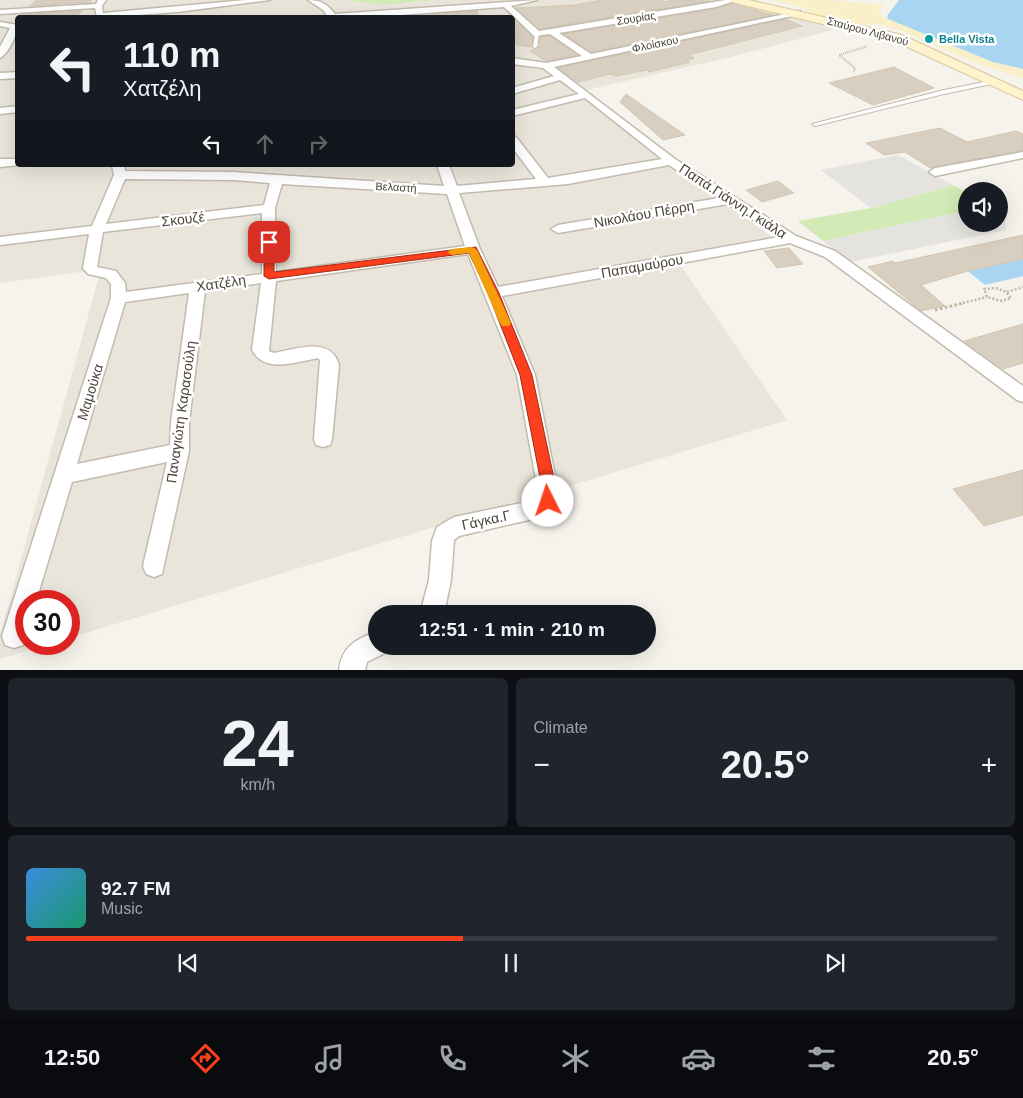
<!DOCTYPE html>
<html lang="en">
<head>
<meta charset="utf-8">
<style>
  body { margin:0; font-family:Helvetica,sans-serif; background:#20242c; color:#f1f3f6; height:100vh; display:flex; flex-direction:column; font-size:19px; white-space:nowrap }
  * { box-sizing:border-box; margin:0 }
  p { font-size:16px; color:#9ea1a6 }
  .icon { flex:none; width:28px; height:28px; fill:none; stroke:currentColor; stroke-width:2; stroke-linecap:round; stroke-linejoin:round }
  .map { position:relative; height:670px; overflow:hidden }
  .details { display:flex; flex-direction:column; gap:8px; padding:8px; background:#0d0f14; flex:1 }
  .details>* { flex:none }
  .top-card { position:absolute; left:15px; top:15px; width:500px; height:152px; border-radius:5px; box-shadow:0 5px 20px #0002; background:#171b24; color:#f1f3f6; overflow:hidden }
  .tools { position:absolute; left:958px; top:182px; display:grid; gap:10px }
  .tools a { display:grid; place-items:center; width:50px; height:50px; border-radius:50%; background:#171b24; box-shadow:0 5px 20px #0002; font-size:25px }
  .speed { position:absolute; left:15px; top:590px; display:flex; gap:10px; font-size:25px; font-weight:700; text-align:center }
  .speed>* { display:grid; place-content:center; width:65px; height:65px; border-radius:50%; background:#171b24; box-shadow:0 5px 20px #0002; line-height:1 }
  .speed .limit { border:8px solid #d22; background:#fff; color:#111 }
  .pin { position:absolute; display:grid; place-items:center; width:42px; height:42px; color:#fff; margin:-21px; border-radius:10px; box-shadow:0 2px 8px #0006 }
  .me { position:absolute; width:55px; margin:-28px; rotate:356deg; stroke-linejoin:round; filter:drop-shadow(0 0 4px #0008) }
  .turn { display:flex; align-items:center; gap:18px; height:105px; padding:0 25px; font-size:22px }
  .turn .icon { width:65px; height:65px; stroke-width:2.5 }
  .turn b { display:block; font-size:35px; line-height:42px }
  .lanes { display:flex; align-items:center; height:48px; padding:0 25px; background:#0003; justify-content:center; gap:25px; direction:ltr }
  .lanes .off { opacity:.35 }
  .big { font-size:38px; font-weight:700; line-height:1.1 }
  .details .card { flex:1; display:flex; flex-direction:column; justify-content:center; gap:8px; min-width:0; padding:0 18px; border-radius:8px; background:#20242c }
  .details .dial { align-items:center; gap:0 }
  .dial b { font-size:65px; line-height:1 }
  .song { display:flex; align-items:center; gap:15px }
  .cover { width:60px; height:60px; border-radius:8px; background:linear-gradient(135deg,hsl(210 70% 55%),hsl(160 70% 35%)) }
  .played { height:5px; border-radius:2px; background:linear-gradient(90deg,#fc3f1d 45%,#363941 45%) }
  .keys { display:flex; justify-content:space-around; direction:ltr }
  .heat { display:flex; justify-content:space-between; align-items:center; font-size:28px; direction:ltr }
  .details .tiles { flex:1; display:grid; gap:8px; grid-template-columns:1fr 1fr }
  .card:last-child { grid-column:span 2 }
  .trip { position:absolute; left:368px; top:605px; width:288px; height:50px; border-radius:25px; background:#171b24; box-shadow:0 5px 20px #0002; font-weight:700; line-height:50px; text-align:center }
  .menu { display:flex; height:80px; justify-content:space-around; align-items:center; background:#090b0e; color:#9ea1a6 }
  .menu .icon { width:35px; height:35px }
  .menu .on { color:#fc3f1d }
  .menu b { font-size:22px; color:#f1f3f6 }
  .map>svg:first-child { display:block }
  .residential { fill:#eae5da; fill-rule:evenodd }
  .green { fill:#d2eab5 }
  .sand { fill:#f9efc9 }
  .parking { fill:#e5e3e0 }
  .water { fill:#a9d4f2 }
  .building { fill:#d8cfc1; stroke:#d3c7b4 }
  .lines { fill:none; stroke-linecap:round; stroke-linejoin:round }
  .service-casing { stroke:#c2bbae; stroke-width:2 }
  .minor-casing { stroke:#c2bbae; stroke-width:3 }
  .secondary-casing { stroke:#d6c79b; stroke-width:2 }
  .path-far2 { stroke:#c4b79f; stroke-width:2; stroke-dasharray:1 1; stroke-linecap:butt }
  .path-far1 { stroke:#c4b79f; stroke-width:2.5; stroke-dasharray:2 2; stroke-linecap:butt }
  .path { stroke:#c4b79f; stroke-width:3; stroke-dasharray:2.5 2.5; stroke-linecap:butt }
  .service { fill:#fff; fill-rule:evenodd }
  .minor { fill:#fff; fill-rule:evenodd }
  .secondary { fill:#fff3cd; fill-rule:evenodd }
  .route { fill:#fc3f1d; stroke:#a42913 }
  .slow { fill:#f59e0b }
  .culture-dot { fill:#0f9aa8; stroke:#fff; stroke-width:2 }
  .labels { text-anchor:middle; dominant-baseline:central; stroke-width:5; stroke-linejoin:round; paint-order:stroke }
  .far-street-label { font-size:11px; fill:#4b4439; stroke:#fff }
  .far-culture-label { font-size:11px; font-weight:bold; fill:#0d838f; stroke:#fff; text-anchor:start }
  .street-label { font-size:14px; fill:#4b4439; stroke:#fff }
</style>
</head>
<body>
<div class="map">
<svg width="1023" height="671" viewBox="0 0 1023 671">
  <rect width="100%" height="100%" fill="#f6f3ec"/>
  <path class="residential" d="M0 0H725L840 28 727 58 577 92 649 150 772 237 674 256 787 420 69 638V601H26V644H49L0 659V635L101 269 0 283ZM18 18H512V165H18Z"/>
  <g class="green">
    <path d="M348 0H433L383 5Z"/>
    <path d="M953 185 966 192V211L823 241 798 221 871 208Z"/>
  </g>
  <path class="sand" d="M769 0H833L884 5 878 13 888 19 993 62 1023 69V78L978 64 905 32 874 23 864 26 804 12 806 8Z"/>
  <g class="parking">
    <path d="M898 155 953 185 871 208 821 170Z"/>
    <path d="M966 211V224H999V213L1005 212 1006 230 850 262 823 241Z"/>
  </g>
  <g class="water">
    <path d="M899 0H1023V69L993 62 888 19 887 16Z"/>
    <path d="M1023 259V276L985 285 968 271Z"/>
  </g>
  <g class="building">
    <path d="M37 0H92L90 2 30 6Z"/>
    <path d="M602 0H661L665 2 673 0 710 1 540 29 516 8 574 5Z"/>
    <path d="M733 4 773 15 591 52 564 34 716 9Z"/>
    <path d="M82 11 75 18H17L20 15Z"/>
    <path d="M477 11 479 18H430V15Z"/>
    <path d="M512 18 533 37 531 47 512 44Z"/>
    <path d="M785 19 802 26 688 55 694 58 686 60 690 62 649 72 647 70 616 76 610 74 578 82 558 68Z"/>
    <path d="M550 36 577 55 546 61 530 51 539 47 540 37Z"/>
    <path d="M894 67 934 88 873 105 829 83Z"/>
    <path d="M626 94 685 135 663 140 620 102Z"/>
    <path d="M940 128 967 142 1016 131 1023 134V150L930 168 905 152 884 155 866 143Z"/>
    <path d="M778 181 794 193 762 202 746 190Z"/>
    <path d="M1023 235V259L968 271 921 285 945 306 921 311 868 267 893 261 895 263Z"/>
    <path d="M789 248 803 264 777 268 764 251Z"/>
    <path d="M1023 324V363L1003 369 964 341Z"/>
    <path d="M1023 470V515L984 526 953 489Z"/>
  </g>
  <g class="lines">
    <defs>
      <g id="service">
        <path d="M537 33 539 34 537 47 535 48 533 47 535 34Z"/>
        <path d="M994 80 996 81V83L944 94 815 126 812 124 944 90Z"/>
      </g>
      <g id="minor">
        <path d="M98 0H106L102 6 103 13 246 0H270L178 12 97 18 95 8 0 14V10L96 4Z"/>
        <path d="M308 0C321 0 328 5 335 14L537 0 511 6 539 31 726 0H738L716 7 559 33 591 54 800 11V15H797L554 67 675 159 796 236 835 251 1023 386V402L1017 400 825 257 790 243 502 296 535 375 559 496C557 507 552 514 542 517L459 536 454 540 451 580 444 614H420L429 580 432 541 437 527 454 517 536 500 539 496 517 375 468 254 276 281 269 351 274 353C297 349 331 336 339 365L332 439 330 445 323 447 316 445 314 439 320 360 318 358C296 362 265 374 252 350L261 283 205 291 189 422V451L162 574 154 577 146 574 143 566 167 462 72 482 36 601H26V635L23 645 14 648 5 645 2 636 111 298V284L106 278 88 274 83 268 89 234 0 245V237L92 226 114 175 112 165H124L125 171 233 172 444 186 437 165H449L457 186 536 179 512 147V136L516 137 548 178 662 159 585 98 512 116V110L579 94 560 80 512 94V88L554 76 543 68 512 64V58L546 63 582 56 550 34 534 36 504 7 362 18H329L323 10ZM669 165 719 198 558 225 551 229 558 233 728 204 779 237 498 287 480 249 459 193 568 184ZM125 179 233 180 270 183 264 205 106 224ZM282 184 447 194 465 246 276 272 275 208ZM262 213V274L126 292 125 283 116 271 97 267 103 232ZM189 293 171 422 170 445 77 464 125 302Z"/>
        <path d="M0 22 18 25C18 34 8 54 0 58V47L10 28 0 26Z"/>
        <path d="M18 72V78L0 79V73Z"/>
        <path d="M18 106V112L0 114V108Z"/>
        <path d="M1023 152V158L935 176 929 172 935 168Z"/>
        <path d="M0 159H18V165H20L0 167Z"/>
        <path d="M376 632V646H387L385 653 367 662 365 671H339C341 647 356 639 376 632Z"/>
      </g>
      <path id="secondary" d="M730 0H749L902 35 1023 91V100L894 41 735 3Z"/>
    </defs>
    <use href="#service" class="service-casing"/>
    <use href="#minor" class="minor-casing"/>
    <use href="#secondary" class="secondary-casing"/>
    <path class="path-far2" d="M854 71 855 68 839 55 868 46"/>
    <g class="path-far1">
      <path d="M996 288 1006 292 1011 298 1002 301 987 297 984 289Z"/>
      <path d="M1007 292 1023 287"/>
      <path d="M959 304 987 297"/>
    </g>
    <path class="path" d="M935 310 964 303"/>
    <use href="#service" class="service"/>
    <use href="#minor" class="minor"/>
    <use href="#secondary" class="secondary"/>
  </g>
  <path class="route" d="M269 239 274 242V272L476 247 499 293 532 375 556 488 554 506 548 508 543 506 541 501 542 488 520 375 488 293 469 253 269 279 264 276V242Z"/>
  <path class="slow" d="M472 247 477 250 511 323 509 326H502L500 323 469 253 452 255 447 252 452 249Z"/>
  <circle class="culture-dot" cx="929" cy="39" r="5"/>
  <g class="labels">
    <g class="far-street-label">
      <text transform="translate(636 18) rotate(-9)">Σουρίας</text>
      <text transform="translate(868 31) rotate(15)">Σταύρου Λιβανού</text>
      <text transform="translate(655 44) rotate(-12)">Φλοίσκου</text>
      <text transform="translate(396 187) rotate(3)">Βελαστή</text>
    </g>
    <g class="far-culture-label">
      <text x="939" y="39">Bella Vista</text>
    </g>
    <g class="street-label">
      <text transform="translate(733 201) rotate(33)">Παπά.Γιάννη.Γκιάλα</text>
      <text transform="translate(644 214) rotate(-10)">Νικολάου Πέρρη</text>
      <text transform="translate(183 219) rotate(-7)">Σκουζέ</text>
      <text transform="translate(642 266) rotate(-10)">Παπαμαύρου</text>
      <text transform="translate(221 283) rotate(-8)">Χατζέλη</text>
      <text transform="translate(90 392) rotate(-73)">Μαμούκα</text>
      <text transform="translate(181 412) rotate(-82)">Παναγιώτη Καρασούλη</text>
      <text transform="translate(486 520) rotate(-12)">Γάγκα.Γ</text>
    </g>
  </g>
</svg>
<div class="tools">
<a><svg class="icon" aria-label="sound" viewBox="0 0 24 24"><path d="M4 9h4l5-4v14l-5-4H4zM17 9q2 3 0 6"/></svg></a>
</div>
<div class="speed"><div class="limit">30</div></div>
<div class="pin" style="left:269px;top:242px;background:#d93025"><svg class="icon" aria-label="arrive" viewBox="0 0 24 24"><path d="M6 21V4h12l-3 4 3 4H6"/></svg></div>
<svg class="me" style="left:548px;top:501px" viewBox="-20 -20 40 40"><circle r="19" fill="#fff"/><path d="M0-13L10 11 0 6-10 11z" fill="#fc3f1d"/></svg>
<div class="trip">12:51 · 1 min · 210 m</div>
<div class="top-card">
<div class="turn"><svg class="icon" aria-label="left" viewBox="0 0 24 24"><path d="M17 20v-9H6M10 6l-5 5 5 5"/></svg><div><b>110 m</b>Χατζέλη</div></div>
<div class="lanes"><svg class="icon" aria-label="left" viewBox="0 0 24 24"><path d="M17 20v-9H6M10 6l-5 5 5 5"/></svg><svg class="icon off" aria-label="ahead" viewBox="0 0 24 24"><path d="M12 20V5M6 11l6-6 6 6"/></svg><svg class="icon off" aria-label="right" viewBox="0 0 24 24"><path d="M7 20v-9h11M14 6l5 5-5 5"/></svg></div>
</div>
</div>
<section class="details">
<div class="tiles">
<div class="card dial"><b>24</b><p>km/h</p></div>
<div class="card"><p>Climate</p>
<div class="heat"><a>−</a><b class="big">20.5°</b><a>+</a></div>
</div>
<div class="card">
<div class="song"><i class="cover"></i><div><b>92.7 FM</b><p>Music</p></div></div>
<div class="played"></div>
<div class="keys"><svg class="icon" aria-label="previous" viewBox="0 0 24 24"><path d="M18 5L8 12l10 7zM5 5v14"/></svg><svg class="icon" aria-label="pause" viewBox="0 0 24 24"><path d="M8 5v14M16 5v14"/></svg><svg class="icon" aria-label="next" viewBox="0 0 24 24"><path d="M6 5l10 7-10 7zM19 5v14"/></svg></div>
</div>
</div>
</section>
<nav class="menu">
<b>12:50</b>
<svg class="icon on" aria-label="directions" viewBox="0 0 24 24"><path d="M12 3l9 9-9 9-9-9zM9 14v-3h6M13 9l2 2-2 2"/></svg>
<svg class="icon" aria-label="music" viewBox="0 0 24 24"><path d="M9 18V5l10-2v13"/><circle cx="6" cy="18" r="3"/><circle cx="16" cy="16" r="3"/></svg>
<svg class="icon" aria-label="phone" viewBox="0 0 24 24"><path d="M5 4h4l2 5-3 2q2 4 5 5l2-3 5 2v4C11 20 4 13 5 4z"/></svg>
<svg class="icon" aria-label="climate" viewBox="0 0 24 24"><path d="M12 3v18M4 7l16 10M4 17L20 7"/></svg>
<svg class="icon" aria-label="car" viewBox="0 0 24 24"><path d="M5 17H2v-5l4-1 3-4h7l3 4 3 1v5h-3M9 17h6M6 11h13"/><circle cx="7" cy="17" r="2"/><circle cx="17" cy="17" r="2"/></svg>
<svg class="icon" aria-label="filters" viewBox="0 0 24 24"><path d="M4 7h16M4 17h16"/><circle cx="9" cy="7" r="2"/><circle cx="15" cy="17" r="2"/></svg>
<b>20.5°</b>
</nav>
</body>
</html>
